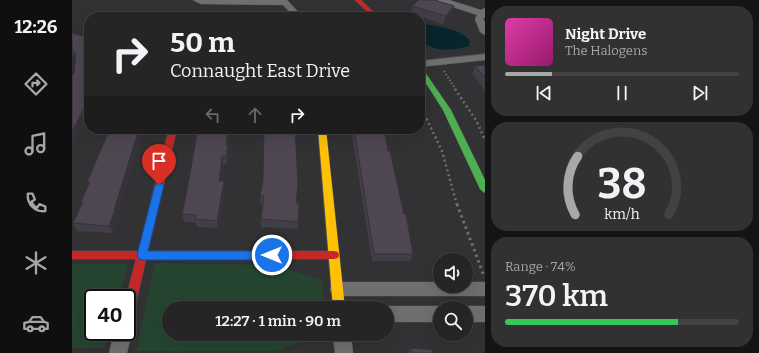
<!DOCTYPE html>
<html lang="en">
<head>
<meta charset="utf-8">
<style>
  body { margin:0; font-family:Bitter,serif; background:#323132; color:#f1f3f6; height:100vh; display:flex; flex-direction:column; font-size:15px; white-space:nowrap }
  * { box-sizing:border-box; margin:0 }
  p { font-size:13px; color:#a4a5a7 }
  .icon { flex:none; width:22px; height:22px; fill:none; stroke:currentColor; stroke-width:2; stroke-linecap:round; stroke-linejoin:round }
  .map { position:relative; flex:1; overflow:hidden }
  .details { display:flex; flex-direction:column; gap:6px; padding:6px; background:#151415; width:274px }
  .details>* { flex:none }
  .banner { position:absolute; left:12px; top:12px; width:341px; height:122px; border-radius:16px; box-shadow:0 4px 16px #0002,0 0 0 1px #424243; background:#262526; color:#f1f3f6; overflow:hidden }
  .controls { position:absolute; left:361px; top:253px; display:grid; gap:8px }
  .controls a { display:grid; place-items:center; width:40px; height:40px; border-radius:50%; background:#262526; box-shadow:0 4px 16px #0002,0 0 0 1px #424243; font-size:20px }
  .speed { position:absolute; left:12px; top:289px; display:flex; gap:8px; font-size:20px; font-weight:700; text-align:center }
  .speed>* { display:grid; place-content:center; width:52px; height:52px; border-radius:50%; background:#262526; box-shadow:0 4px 16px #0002,0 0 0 1px #424243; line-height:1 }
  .speed .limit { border:2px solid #111; border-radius:6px; background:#fff; color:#111 }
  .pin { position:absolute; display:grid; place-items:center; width:34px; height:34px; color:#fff; margin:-41px -17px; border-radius:50% 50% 50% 0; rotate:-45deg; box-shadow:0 0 4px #0007 }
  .pin .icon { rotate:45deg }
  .me { position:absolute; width:44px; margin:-22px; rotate:270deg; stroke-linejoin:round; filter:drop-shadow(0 0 3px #0008) }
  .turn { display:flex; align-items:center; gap:14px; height:84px; padding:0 20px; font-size:18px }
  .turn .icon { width:52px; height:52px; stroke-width:2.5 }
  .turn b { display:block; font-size:28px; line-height:34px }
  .lanes { display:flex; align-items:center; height:38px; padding:0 20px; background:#0003; justify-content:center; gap:20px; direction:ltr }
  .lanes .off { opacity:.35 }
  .big { font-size:30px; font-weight:600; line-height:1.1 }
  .details .tile { flex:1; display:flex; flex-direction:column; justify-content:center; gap:6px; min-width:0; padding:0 14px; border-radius:16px; background:#323132 }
  .details .dial { align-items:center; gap:0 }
  .dial svg { height:104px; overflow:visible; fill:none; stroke:#424243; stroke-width:7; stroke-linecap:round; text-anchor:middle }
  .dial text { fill:#f1f3f6; stroke:none }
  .song { display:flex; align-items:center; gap:12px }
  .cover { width:48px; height:48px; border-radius:6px; background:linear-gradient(135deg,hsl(320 70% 55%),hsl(320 70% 35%)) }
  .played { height:4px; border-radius:2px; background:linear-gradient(90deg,#a8a7a9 20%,#424243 20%) }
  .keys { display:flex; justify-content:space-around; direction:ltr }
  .charge { height:6px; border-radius:3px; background:linear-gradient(90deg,#34c759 74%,#424243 0) }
  .trip { position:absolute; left:90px; top:301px; width:232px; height:40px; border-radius:20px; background:#262526; box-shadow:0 4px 16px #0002,0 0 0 1px #424243; font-weight:600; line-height:40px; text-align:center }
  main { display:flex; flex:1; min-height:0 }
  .dock { display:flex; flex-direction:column; width:72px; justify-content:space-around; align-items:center; background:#0f0f0f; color:#a4a5a7 }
  .dock .icon { width:28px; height:28px }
  .dock .current { color:#a8a7a9 }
  .dock b { font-size:18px; color:#f1f3f6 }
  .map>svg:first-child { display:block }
  .green { fill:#254530 }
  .water { fill:#07252b }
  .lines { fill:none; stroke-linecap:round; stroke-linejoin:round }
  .street-casing { stroke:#504f51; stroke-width:1 }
  .fast-casing { stroke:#504f51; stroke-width:1 }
  .slow-casing { stroke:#504f51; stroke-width:1 }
  .jam-casing { stroke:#504f51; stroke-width:1 }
  .path-far2 { stroke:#706f70; stroke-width:2; stroke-dasharray:1.5 2; stroke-linecap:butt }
  .path-far1 { stroke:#706f70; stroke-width:2.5; stroke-dasharray:2 3; stroke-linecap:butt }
  .path { stroke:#706f70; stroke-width:3; stroke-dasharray:2.5 3.5; stroke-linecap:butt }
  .street { fill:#706f70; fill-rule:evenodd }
  .fast { fill:#4caf50; fill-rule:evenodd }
  .slow { fill:#ffc107; fill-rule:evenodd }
  .jam { fill:#c62828; fill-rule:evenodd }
  .wall { fill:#433d47 }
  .shaded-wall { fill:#373239 }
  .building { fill:#4e4752; stroke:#373239 }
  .route { fill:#1a73e8; stroke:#114b97 }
</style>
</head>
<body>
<main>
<nav class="dock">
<b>12:26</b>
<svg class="icon current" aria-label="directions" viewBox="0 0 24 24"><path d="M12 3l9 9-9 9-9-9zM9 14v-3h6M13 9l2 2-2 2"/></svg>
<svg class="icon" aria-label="music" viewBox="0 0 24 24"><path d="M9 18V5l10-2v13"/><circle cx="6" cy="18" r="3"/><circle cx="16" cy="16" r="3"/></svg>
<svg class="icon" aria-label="phone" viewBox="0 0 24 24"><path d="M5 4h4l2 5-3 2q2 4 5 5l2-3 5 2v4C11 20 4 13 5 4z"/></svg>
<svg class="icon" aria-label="climate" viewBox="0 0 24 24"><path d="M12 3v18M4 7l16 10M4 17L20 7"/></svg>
<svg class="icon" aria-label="car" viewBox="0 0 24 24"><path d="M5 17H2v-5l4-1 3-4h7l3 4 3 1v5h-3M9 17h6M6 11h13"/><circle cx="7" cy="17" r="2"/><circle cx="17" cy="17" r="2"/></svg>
</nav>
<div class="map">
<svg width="413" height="353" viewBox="0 0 413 353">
  <rect width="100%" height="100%" fill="#323133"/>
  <g class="green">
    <path d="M83 263 204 265 250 280 252 308H97V334H253L204 351H64Z"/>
    <path d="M0 264H56L47 298H21V332H37L33 348H0Z"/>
  </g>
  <path class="water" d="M348 23C365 27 386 27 398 41L397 46C380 51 361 53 348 39Z"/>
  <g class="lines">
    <defs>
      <g id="street">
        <path d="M121 0H215L231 17H222L211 5 129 4Z"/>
        <path d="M365 0H377L409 10 413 8V17L411 19 413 22V35L408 32 403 19 405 15 366 2Z"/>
        <path d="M413 54V60L348 67V61Z"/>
        <path d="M266 282H368V286H394V282H413V296H266L260 294 258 289 260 284Z"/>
        <path d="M315 306H368L373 308H368V322H315V308H310Z"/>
        <path d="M394 306H413V322H394V308H389Z"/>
        <path d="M55 325 57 326 60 332 55 353H37L42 332H55Z"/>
        <path d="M261 334H279L281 353H263Z"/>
      </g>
      <path id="fast" d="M348 67 350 68 379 110 413 180V193L410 191 408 189 371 110 348 74Z"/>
      <path id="slow" d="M246 129H254L273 308H261Z"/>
      <g id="jam">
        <path d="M283 0H289L307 17H301Z"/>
        <path d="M97 129H105L76 251H262L266 252 267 255 266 258 262 259H74L61 317 59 321 55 323 54 298 64 259H0V251H66Z"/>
      </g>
    </defs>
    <use href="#street" class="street-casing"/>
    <use href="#fast" class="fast-casing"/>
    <use href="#slow" class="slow-casing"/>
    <use href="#jam" class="jam-casing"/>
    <g class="path-far2">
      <path d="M316 12 321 17"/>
      <path d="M348 47 354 53"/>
      <path d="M372 71 384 90"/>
    </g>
    <g class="path-far1">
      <path d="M383 89 404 120 413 140"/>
      <path d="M348 105 370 151 385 205"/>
    </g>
    <path class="path" d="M385 204 412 276"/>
    <use href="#street" class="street"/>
    <use href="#fast" class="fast"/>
    <use href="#slow" class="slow"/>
    <use href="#jam" class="jam"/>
  </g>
  <g class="wall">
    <path d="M366 0 365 2 382 6 380 14 371 24 339 14 340 6Z"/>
    <path d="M0 33H3L4 34 17 113 0 147V76L2 73 4 57 0 54Z"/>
    <path d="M413 65V91L400 74 403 66Z"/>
    <path d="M38 129 46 216 47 218 41 233 5 231 1 223 10 203 9 202 17 184 15 182Z"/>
    <path d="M126 129H158L156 145 157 153 155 164H151L149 181H152L153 189 146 228 125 227 124 223 112 222 110 214 113 201Z"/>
    <path d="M279 129H312L316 151 341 254 338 261H300Z"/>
    <path d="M191 181 225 192 224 203H227L226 229 189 227V219L191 204H188V196Z"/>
    <path d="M339 348 361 353H336Z"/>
  </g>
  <g class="shaded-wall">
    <path d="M382 6 380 14 371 24 374 16Z"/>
    <path d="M17 95V113L0 147V132L13 102Z"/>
    <path d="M67 129H73L46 216 47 218 41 233 37 226Z"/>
    <path d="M156 129H158L155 153 156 145 157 153 155 164 154 145Z"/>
    <path d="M150 156 151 164 148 189 147 181Z"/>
    <path d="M152 181 153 189 146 228 145 221Z"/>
  </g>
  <g class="building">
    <path d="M347 0H365V1L382 6 374 16 340 6Z"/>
    <path d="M0 33H3L2 34 11 36 15 34 17 36V95L13 102H15L0 132V76L2 73 4 55 0 48Z"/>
    <path d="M413 65V78L403 66Z"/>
    <path d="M38 129H67L42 210H43L37 226 1 223 11 202H9L18 182H15Z"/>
    <path d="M126 129H156L154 145H156L154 156H150L147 181H152L145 221 123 219 124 215 110 214 113 201Z"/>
    <path d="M192 129H223L226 184 224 203H227L226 222 189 219 192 196H188L191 181Z"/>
    <path d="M282 129H312L316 151H318L332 214H334L341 254H302Z"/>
    <path d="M339 348 360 350 361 353H340Z"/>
  </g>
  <path class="route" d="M87 182 92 185 76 251H200L203 252 205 255 203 259 200 260H70L66 258 65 255 83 185Z"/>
</svg>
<div class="controls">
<a><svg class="icon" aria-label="sound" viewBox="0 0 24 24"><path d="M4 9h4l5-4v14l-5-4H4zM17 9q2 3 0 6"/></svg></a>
<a><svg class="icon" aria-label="search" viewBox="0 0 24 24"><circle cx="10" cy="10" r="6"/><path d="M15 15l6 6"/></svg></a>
</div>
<div class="speed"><div class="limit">40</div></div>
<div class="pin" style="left:87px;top:185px;background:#d93025"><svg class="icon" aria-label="arrive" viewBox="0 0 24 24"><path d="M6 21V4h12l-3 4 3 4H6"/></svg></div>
<svg class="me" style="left:200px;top:255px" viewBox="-20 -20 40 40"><circle r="17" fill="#1a73e8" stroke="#fff" stroke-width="3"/><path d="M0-11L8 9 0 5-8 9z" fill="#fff"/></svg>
<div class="trip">12:27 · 1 min · 90 m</div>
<div class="banner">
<div class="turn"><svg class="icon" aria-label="right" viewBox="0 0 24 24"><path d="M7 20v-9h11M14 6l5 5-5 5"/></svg><div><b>50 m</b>Connaught East Drive</div></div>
<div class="lanes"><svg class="icon off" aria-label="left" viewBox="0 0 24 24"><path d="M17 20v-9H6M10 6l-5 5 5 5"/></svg><svg class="icon off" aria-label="ahead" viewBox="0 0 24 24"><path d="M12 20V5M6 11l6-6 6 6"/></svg><svg class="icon" aria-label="right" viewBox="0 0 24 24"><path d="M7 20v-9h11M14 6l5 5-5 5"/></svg></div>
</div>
</div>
<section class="details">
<div class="tile">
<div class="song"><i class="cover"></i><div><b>Night Drive</b><p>The Halogens</p></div></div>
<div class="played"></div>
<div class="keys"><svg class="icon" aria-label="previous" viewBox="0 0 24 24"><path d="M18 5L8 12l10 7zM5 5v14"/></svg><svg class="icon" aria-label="pause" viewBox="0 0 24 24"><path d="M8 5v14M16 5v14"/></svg><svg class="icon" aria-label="next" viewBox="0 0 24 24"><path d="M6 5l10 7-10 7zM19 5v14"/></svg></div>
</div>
<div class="tile dial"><svg viewBox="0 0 100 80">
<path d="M14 69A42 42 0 1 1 86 69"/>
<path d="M14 69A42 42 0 0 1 16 24" stroke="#a8a7a9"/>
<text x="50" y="56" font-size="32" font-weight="700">38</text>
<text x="50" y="72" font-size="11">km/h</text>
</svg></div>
<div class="tile"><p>Range · 74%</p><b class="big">370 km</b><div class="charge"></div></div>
</section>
</main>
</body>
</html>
